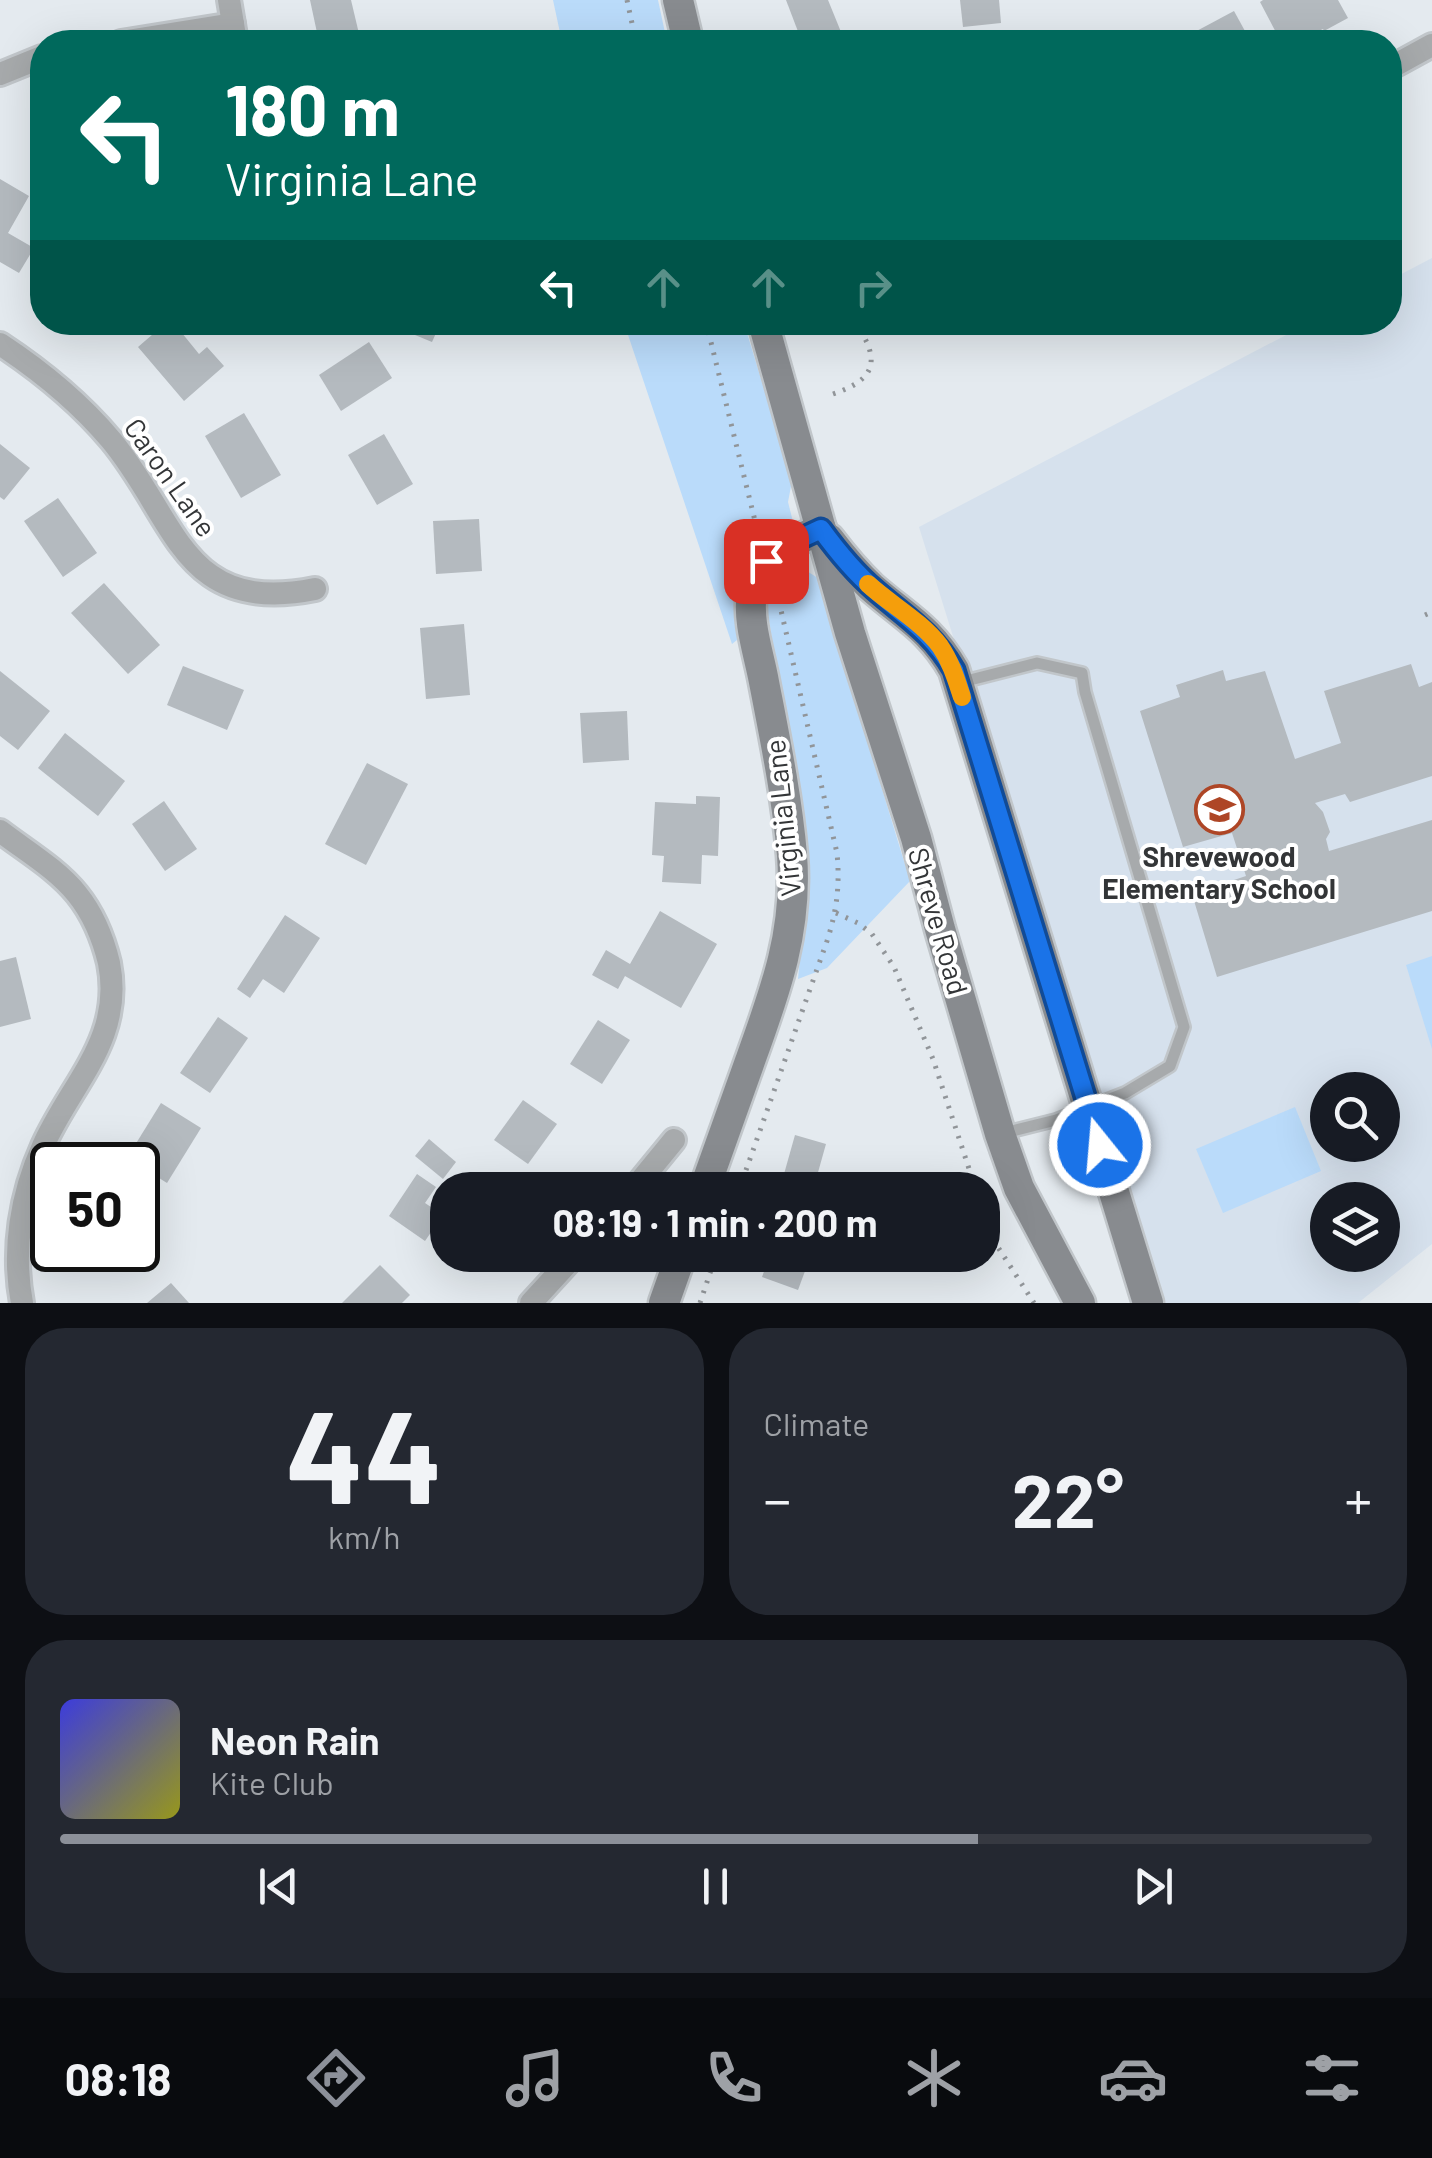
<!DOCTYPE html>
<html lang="en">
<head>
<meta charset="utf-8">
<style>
  body { margin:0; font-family:Barlow,sans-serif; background:#242831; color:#f1f3f6; height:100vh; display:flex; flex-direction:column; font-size:38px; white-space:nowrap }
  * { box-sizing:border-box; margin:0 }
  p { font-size:32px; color:#9ea1a6 }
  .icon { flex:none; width:55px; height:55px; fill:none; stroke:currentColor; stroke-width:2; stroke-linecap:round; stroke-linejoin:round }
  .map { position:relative; height:1303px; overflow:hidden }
  .drawer { display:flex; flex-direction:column; gap:25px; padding:25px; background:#0d0f14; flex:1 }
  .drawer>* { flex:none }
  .guide { position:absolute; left:30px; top:30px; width:1372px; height:305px; border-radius:40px; box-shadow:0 10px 40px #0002; background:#00695c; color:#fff; overflow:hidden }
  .controls { position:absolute; left:1310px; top:1072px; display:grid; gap:20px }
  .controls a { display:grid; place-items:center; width:90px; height:90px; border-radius:50%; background:#171b24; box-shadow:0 10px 40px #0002; font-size:50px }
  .speed { position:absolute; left:30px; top:1142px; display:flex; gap:20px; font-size:50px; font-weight:700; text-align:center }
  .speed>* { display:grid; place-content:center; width:130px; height:130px; border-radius:50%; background:#171b24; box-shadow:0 10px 40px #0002; line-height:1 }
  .speed .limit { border:5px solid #111; border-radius:15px; background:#fff; color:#111 }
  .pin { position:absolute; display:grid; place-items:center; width:85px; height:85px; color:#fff; margin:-42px; border-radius:20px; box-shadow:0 5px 15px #0006 }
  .me { position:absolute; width:110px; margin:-55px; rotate:343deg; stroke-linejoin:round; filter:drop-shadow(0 0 8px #0008) }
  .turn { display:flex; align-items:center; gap:35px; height:210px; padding:0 30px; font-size:45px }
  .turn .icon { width:130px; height:130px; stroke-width:2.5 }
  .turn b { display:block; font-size:70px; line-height:85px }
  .lanes { display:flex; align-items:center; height:95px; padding:0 30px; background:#0003; justify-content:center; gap:50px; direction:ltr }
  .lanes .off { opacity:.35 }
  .big { font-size:75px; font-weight:700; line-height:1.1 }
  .drawer .widget { flex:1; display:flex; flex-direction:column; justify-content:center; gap:15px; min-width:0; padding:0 35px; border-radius:40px; background:#242831 }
  .drawer .dial { align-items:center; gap:0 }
  .dial b { font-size:130px; line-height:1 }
  .song { display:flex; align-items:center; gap:30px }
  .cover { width:120px; height:120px; border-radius:15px; background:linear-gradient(135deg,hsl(240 70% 55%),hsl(60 70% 35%)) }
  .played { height:10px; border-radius:5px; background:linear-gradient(90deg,#8c9099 70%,#363941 70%) }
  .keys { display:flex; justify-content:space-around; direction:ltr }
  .heat { display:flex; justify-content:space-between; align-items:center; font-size:55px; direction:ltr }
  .drawer .tiles { flex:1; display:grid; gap:25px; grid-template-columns:1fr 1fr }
  .widget:last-child { grid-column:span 2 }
  .trip { position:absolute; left:430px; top:1172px; width:570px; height:100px; border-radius:40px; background:#171b24; box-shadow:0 10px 40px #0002; font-weight:700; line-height:100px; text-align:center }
  .menu { display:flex; height:160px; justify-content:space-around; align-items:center; background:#090b0e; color:#9ea1a6 }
  .menu .icon { width:70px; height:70px }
  .menu .active { color:#8c9099 }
  .menu b { font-size:45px; color:#f1f3f6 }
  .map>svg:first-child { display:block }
  .built { fill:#d6e1ed; fill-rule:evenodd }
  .green { fill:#badbfa }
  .building { fill:#b4babf }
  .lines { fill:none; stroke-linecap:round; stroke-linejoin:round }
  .lane-casing { stroke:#c1c6ca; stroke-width:16 }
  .street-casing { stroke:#c1c6ca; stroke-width:28 }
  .secondary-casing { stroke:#c1c6ca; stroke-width:35 }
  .path { stroke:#919599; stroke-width:5; stroke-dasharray:2.5 8; stroke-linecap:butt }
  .lane { stroke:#a7aaac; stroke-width:11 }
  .street { stroke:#a7aaac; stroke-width:22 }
  .secondary { stroke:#888b8f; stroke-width:30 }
  .route-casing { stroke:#114b97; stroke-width:25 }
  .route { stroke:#1a73e8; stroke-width:18 }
  .slow { stroke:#f59e0b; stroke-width:18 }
  .labels { text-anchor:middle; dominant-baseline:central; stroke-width:8; stroke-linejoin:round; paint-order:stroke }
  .street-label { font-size:28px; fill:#333537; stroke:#fff }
  .poi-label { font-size:28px; font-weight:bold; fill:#333537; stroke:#fff }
</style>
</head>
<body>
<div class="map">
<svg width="1432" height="1303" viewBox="0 0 1432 1303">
  <rect width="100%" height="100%" fill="#e4eaef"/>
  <path class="built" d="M1432 258V1244L1358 1303H1164L1150 1270 919 527 1309 323 1390 322V280ZM1328 1090H1382V1145H1328ZM1328 1200H1382V1255H1328Z"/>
  <g class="green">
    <path d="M553 0H658L667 42H562Z"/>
    <path d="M624 323H744L792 481 788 502 805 570 818 578 910 881 827 968 798 979 808 866 803 823 768 615 732 644Z"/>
    <path d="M1432 956V1049L1406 965Z"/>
    <path d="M1295 1107 1321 1171 1223 1213 1196 1149Z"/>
  </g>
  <g class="building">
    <path d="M310 0H351L360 38 340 42H319Z"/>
    <path d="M786 0H828L841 32 813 42H802Z"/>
    <path d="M960 0H999L1001 23 963 27Z"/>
    <path d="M1263 0H1338L1348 18 1324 31 1323 29 1296 42H1281L1260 2Z"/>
    <path d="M1234 11 1251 42H1176Z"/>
    <path d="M0 179 29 196 8 233 34 248 19 273 0 262Z"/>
    <path d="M167 322H173L199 354 207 347 224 366 184 401 138 347Z"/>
    <path d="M401 322H441L432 342 398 328Z"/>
    <path d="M369 342 392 378 341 411 319 375Z"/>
    <path d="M244 413 281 475 241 498 205 436Z"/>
    <path d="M384 434 413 484 377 505 348 455Z"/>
    <path d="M0 444 30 468 4 500 0 497Z"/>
    <path d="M58 498 97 553 63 577 24 521Z"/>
    <path d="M479 519 482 571 436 574 433 521Z"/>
    <path d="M104 583 160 645 128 674 71 613Z"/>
    <path d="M464 624 470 695 426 699 420 628Z"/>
    <path d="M1411 664 1419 687 1432 682V776L1350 802 1345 794 1315 803 1323 812 1330 832 1326 839 1329 851 1432 820V911L1217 977 1192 894 1246 876 1232 833 1183 847 1140 711 1180 697 1176 685 1223 670 1226 681 1265 671 1295 759 1341 743 1324 691Z"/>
    <path d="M183 666 244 690 227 730 167 705Z"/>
    <path d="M0 671 50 711 18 750 0 736Z"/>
    <path d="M627 711 629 760 583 763 580 713Z"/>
    <path d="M65 733 125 781 98 816 38 768Z"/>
    <path d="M367 763 408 784 366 865 325 844Z"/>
    <path d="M696 796 720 797 718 856 702 855 701 884 662 882 664 856 652 855 655 802 696 804Z"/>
    <path d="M164 801 197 849 165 871 132 824Z"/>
    <path d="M660 911 717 944 681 1008 625 976 618 989 592 975 606 950 630 964Z"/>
    <path d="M285 915 320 938 284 993 263 979 250 998 237 989Z"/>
    <path d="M16 957 31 1019 0 1027V961Z"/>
    <path d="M218 1017 248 1038 210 1093 180 1073Z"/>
    <path d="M598 1020 630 1040 602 1084 570 1064Z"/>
    <path d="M523 1100 557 1124 528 1164 494 1140Z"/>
    <path d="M161 1103 201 1128 167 1183 127 1158Z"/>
    <path d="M795 1135 826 1144 815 1183 784 1174Z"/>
    <path d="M429 1139 456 1162 443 1179 415 1156Z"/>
    <path d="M417 1174 436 1187 425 1203 443 1215 425 1241 389 1216Z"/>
    <path d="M92 1250H133L131 1264 91 1257Z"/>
    <path d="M770 1255H811L798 1290 762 1277Z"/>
    <path d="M380 1265 410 1295 402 1303H342Z"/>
    <path d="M171 1283 189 1303H147Z"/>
  </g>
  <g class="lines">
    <defs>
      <path id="lane" d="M958 683 1037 663 1082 673 1085 692 1184 1027 1170 1066 1125 1093 1056 1120 1004 1133"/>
      <g id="street">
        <path d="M229 0 236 42"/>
        <path d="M121 42 233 24"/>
        <path d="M1390 68 1432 45"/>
        <path d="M0 74 42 57"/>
        <path d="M0 344C41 371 79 402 111 440 177 519 182 616 315 589"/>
        <path d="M0 831C26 851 57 869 77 894 94 915 103 938 109 963 124 1039 71 1083 43 1146 21 1195 12 1250 22 1303"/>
        <path d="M633 1190 674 1140"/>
        <path d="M531 1303 575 1255"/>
      </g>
      <g id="secondary">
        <path d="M678 0 688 42"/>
        <path d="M763 322 850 633 916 838 940 929 1000 1134 1019 1188 1080 1303"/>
        <path d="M829 539C842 556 855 572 871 587 905 617 930 628 954 670L1148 1303"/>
        <path d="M704 1190C719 1147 735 1104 750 1061 775 992 798 930 792 855 787 797 775 739 764 682 759 654 747 621 752 592 759 555 791 543 821 529"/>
        <path d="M664 1303 681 1255"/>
      </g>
    </defs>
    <use href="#lane" class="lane-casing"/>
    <use href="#street" class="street-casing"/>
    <use href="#secondary" class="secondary-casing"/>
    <g class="path">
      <path d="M627 0 636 42"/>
      <path d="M706 322 758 533"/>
      <path d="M833 394C877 379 881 360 855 322"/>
      <path d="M1425 615 1432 612"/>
      <path d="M836 913 858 923 872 934 894 967 933 1059 976 1190"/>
      <path d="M739 1190 827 941C837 910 840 885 837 853L780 606"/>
      <path d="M982 1210 992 1238 1034 1303"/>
      <path d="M700 1303 716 1255"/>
    </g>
    <use href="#lane" class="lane"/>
    <use href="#street" class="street"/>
    <use href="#secondary" class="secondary"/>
  </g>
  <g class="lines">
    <defs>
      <path id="route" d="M766 561 778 549 821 529C837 551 854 572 875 590 907 618 931 631 954 670L1100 1145"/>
    </defs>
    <use href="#route" class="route-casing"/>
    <use href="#route" class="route"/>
    <path class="slow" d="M868 584C891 605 921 621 940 646 951 662 956 679 962 697"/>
  </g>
  <defs>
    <symbol id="school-ring" viewBox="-11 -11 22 22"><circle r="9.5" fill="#fff" stroke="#ae4626" stroke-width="1.5"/><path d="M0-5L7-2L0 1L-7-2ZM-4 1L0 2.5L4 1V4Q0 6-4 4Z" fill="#ae4626"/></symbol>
  </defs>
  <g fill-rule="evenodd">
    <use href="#school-ring" x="1192" y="782" width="55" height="55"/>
  </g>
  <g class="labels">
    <g class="street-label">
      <text transform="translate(171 477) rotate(55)">Caron Lane</text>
      <text transform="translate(782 818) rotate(-96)">Virginia Lane</text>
      <text transform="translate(939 921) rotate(74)">Shreve Road</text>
    </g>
    <g class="poi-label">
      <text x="1219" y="856">Shrevewood<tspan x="1219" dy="32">Elementary School</tspan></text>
    </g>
  </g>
</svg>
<div class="controls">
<a><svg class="icon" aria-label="search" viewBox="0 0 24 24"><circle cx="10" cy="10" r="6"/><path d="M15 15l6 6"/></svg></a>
<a><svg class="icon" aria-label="layers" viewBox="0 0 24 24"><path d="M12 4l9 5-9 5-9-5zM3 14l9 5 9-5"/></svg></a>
</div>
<div class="speed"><div class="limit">50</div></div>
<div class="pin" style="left:766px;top:561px;background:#d93025"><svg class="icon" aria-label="arrive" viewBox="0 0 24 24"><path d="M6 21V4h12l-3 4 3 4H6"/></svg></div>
<svg class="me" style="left:1100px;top:1145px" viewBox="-20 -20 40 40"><circle r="17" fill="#1a73e8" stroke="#fff" stroke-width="3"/><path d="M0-11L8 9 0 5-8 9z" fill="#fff"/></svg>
<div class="trip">08:19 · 1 min · 200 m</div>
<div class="guide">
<div class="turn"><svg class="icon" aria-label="left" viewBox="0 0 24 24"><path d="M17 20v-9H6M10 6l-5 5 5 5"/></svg><div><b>180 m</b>Virginia Lane</div></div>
<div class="lanes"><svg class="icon" aria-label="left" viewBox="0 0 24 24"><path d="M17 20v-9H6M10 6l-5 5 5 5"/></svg><svg class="icon off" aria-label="ahead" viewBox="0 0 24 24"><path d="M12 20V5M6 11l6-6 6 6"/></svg><svg class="icon off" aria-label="ahead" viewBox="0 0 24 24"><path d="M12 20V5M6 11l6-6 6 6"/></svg><svg class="icon off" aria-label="right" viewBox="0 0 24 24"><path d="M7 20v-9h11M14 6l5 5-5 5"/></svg></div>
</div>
</div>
<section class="drawer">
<div class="tiles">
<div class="widget dial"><b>44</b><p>km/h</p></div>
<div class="widget"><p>Climate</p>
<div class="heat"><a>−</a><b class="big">22°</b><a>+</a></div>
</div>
<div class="widget">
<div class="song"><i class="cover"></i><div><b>Neon Rain</b><p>Kite Club</p></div></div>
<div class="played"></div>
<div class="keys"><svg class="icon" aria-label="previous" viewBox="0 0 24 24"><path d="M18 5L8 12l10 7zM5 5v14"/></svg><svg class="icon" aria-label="pause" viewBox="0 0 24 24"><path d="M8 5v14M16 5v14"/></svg><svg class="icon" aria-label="next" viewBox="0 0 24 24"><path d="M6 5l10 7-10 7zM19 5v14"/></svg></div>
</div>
</div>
</section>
<nav class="menu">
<b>08:18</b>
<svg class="icon active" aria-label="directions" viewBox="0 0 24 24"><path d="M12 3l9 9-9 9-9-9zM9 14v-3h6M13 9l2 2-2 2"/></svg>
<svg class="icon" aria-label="music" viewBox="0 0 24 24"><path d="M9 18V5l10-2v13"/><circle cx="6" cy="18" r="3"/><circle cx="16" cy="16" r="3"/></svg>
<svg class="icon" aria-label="phone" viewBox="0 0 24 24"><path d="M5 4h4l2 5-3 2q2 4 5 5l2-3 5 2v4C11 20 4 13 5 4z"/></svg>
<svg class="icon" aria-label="climate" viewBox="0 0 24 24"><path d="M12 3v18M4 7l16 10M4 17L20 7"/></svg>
<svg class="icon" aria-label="car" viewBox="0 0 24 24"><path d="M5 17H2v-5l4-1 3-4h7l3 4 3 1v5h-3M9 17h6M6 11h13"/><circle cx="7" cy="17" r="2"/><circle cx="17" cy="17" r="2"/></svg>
<svg class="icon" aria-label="filters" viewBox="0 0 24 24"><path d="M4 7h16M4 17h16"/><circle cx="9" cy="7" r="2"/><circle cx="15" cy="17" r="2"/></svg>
</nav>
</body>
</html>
